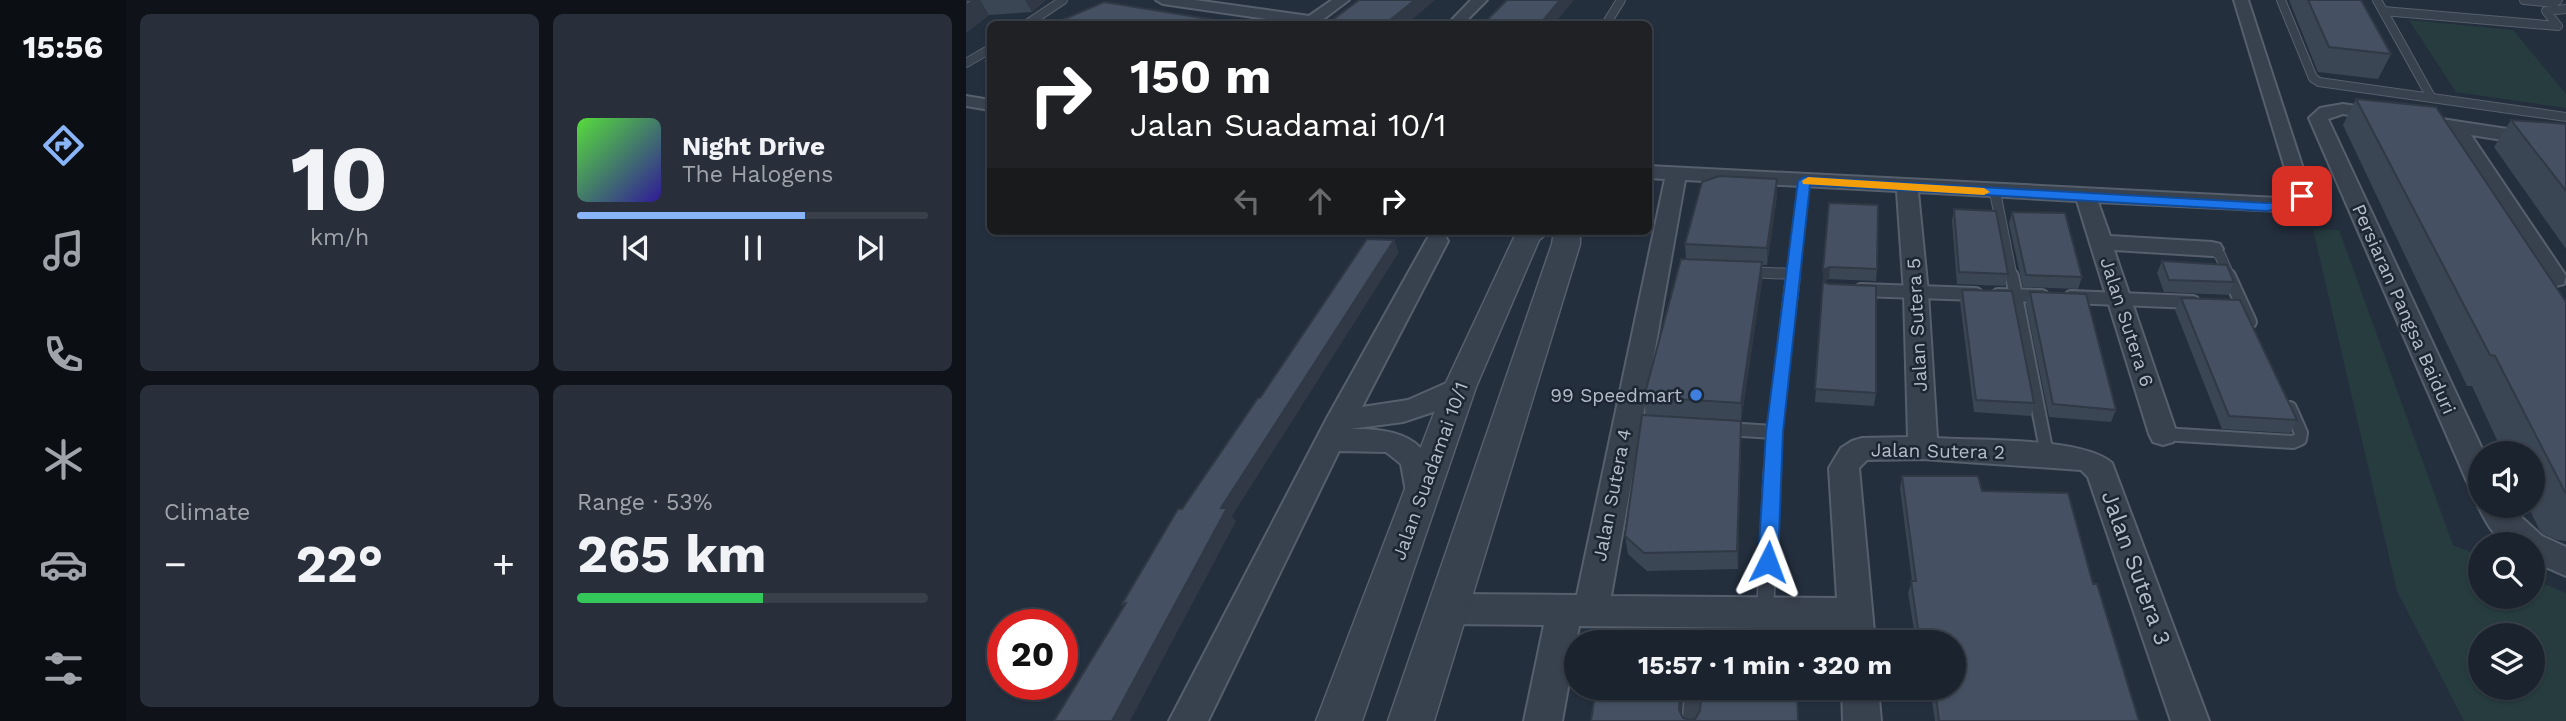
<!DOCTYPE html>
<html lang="en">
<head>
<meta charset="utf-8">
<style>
  body { margin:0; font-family:"Work Sans",sans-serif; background:#282f3a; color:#f1f3f6; height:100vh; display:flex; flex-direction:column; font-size:26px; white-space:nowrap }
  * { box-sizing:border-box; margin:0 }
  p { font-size:23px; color:#a0a4aa }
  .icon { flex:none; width:38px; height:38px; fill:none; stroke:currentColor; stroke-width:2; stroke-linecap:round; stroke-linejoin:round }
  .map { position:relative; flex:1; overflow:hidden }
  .panel { display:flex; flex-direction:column; gap:14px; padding:14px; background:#0f1319; width:840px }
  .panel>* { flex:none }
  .top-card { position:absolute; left:21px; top:21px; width:665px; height:214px; border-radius:10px; box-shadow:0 2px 5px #0004,0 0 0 2px #39404a; background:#202124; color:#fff; overflow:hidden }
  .tools { position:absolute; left:1502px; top:441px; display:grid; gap:14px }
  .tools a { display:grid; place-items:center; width:77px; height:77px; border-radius:50%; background:#1b232e; box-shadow:0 2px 5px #0004,0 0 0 2px #39404a; font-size:35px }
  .speed { position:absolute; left:21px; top:609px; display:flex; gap:14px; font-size:35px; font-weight:700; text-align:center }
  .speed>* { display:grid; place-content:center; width:91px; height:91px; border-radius:50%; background:#1b232e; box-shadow:0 2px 5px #0004,0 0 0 2px #39404a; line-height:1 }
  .speed .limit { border:10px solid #d22; background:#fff; color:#111 }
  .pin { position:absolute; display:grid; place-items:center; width:60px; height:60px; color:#fff; margin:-30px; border-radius:14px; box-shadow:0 4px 10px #0006 }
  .me { position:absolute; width:77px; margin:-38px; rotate:3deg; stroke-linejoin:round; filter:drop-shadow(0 0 5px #0008) }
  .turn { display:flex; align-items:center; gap:24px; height:147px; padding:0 28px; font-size:32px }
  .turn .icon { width:91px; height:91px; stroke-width:2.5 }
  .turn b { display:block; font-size:49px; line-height:60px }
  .lanes { display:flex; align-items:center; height:66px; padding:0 28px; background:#0003; justify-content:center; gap:35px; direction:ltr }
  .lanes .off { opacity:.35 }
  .big { font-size:52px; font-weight:700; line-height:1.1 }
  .panel .tile { flex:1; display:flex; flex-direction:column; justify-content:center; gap:10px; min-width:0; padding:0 24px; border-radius:10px; background:#282f3a }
  .panel .dial { align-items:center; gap:0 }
  .dial b { font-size:91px; line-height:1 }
  .song { display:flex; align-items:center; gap:21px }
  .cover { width:84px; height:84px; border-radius:10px; background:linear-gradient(135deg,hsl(110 70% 55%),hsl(250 70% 35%)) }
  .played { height:7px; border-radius:4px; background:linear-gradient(90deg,#8ab4f8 65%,#39404a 65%) }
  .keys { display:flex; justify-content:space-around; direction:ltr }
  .heat { display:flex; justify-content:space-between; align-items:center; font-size:38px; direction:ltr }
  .charge { height:10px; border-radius:5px; background:linear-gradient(90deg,#34c759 53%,#39404a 0) }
  .panel .tiles { flex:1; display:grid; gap:14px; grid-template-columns:repeat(2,1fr) }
  .trip { position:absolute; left:598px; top:630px; width:402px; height:70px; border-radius:35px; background:#1b232e; box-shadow:0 2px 5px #0004,0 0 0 2px #39404a; font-weight:700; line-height:70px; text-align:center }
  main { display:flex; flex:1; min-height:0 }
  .menu { display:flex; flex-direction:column; width:126px; justify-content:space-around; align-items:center; background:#0b0e12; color:#a0a4aa }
  .menu .icon { width:49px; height:49px }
  .menu .active { color:#8ab4f8 }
  .menu b { font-size:32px; color:#f1f3f6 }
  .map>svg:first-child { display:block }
  .green { fill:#263c3f; fill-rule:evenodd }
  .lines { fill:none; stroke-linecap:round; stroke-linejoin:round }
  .service-far3-casing { stroke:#565f6c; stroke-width:10 }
  .service-far2-casing { stroke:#565f6c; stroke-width:12 }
  .service-far1-casing { stroke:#565f6c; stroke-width:16 }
  .service-casing { stroke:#565f6c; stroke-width:19 }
  .minor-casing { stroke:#565f6c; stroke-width:4 }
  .tertiary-casing { stroke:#565f6c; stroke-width:3 }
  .service-far3 { stroke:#38414e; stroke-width:8 }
  .service-far2 { stroke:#38414e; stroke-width:10 }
  .service-far1 { stroke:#38414e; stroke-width:12 }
  .service { stroke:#38414e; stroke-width:16 }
  .minor { fill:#38414e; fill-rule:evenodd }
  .tertiary { fill:#38414e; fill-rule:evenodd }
  .wall { fill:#3b4654 }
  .shaded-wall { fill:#303945 }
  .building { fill:#455162; stroke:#303945; stroke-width:2 }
  .route { fill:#1a73e8; stroke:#114b97; stroke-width:2 }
  .slow { fill:#f59e0b }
  .shop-dot { fill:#3f7fe0; stroke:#1d2633; stroke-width:2.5 }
  .labels { text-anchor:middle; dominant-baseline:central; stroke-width:5; stroke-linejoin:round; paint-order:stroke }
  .street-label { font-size:19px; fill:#b4bcc9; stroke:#1d2633 }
  .poi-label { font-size:19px; fill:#b4bcc9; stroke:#1d2633; text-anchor:end }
  .near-street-label { font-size:23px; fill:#b4bcc9; stroke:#1d2633 }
</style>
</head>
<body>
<main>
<nav class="menu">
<b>15:56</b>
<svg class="icon active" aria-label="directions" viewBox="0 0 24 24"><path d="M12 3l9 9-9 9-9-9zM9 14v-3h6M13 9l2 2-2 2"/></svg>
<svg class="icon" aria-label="music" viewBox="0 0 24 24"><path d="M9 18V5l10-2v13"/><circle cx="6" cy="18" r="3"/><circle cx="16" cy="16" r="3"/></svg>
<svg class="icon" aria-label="phone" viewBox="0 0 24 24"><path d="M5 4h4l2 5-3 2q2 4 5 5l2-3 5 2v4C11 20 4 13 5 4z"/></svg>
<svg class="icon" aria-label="climate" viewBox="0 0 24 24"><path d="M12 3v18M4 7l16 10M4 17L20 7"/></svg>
<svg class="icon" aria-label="car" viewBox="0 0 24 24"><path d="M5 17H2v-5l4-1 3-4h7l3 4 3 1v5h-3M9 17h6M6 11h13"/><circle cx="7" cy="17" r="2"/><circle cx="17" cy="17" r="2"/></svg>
<svg class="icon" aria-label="filters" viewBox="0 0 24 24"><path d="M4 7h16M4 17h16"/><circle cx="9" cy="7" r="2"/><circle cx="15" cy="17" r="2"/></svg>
</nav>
<section class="panel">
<div class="tiles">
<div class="tile dial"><b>10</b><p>km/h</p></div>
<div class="tile">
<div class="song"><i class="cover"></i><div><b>Night Drive</b><p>The Halogens</p></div></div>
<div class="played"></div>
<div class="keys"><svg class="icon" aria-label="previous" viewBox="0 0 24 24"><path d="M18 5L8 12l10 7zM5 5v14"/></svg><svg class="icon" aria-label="pause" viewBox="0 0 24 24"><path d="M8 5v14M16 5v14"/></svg><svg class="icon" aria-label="next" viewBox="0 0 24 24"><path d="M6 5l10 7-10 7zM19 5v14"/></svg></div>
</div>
<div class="tile"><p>Climate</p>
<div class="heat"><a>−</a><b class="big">22°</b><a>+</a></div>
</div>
<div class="tile"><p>Range · 53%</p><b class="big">265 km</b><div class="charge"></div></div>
</div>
</section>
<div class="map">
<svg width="1600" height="721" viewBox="0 0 1600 721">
  <rect width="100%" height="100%" fill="#242f3e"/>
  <g class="green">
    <path d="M1443 20 1547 30 1600 94V108L1490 92Z"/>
    <path d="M1347 229 1373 230 1487 545 1514 556V597H1566V579L1600 593V721H1498L1431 591ZM1514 635H1566V688H1514Z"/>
  </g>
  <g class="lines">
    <defs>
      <g id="service-far3">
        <path d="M1315 0 1347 78 1353 82 1600 117"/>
        <path d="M1411 0 1465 97"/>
        <path d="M1558 0 1588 3 1592 0"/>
        <path d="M1417 11 1592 26 1580 11 1600 9"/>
        <path d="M61 24 97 0"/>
        <path d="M640 24 655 0"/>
        <path d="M0 63 24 49"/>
      </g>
      <g id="service-far2">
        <path d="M1029 192 1046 278"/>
        <path d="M1246 249 1254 255 1264 278"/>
        <path d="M779 272 828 274"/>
        <path d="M826 278 838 181"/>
      </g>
      <g id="service-far1">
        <path d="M1046 276 1081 454"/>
        <path d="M1263 276 1284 322"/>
        <path d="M895 290 1010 294"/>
        <path d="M1032 295 1076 296"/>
        <path d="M1105 297 1227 302"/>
        <path d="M760 429 808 432"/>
        <path d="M1197 434 1327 442 1334 439 1335 433 1324 408"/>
        <path d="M806 474 808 432 827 276"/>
      </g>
      <g id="service">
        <path d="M799 613 806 472"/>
        <path d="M725 721 727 688"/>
      </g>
      <g id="minor">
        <path d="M190 0H229L343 16 366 0H383L351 24H335L197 4Z"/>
        <path d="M505 0H521L497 24H482Z"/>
        <path d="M1268 0H1282L1346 196 1343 200 1315 211 1132 202 1144 236 1246 242 1254 244 1257 249 1254 254 1246 256 1148 250 1211 434 1207 442 1197 445 1187 442 1183 434 1111 201 952 192 962 293 971 438C1013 441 1116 437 1146 463L1243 721H1205L1122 477 1115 470 957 459 901 460 893 468 909 642H873V629L613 626 596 721H558L578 625 481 624 469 620 464 609 469 598 481 594 611 595 699 179 682 178V166L1312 198 1325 193V188ZM719 180 931 191 938 293 942 437 896 438 886 441 875 448 863 468 871 598 645 596Z"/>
        <path d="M0 96 24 100V110L0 106Z"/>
        <path d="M1377 104 1600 138V150L1505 135 1600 276 1598 284 1590 286 1582 284 1484 131 1377 114 1362 119 1518 453H1514V489L1503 485 1499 477 1343 118 1354 108Z"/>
        <path d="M471 234 479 236 482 241 396 407 442 400 494 377 504 380 508 387 504 394 473 410 437 422 384 429C419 428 460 433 467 474 469 485 471 491 466 501L455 504 444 501 440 492 435 464 420 452 373 451 242 721H203L361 418 460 241 463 236Z"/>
        <path d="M1514 502V506H1543L1576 536 1600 547V576L1566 561V544C1531 544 1528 537 1512 506Z"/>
        <path d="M876 688H912L915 721H877Z"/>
      </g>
      <g id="tertiary">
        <path d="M551 231H584L573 240 510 387 396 721H350L478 387Z"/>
        <path d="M588 231H614V244L468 721H422L586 244Z"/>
      </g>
    </defs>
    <use href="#service-far3" class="service-far3-casing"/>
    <use href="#service-far2" class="service-far2-casing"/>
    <use href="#service-far1" class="service-far1-casing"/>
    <use href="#service" class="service-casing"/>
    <use href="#minor" class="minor-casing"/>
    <use href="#tertiary" class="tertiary-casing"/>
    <use href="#service-far3" class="service-far3"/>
    <use href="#service-far2" class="service-far2"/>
    <use href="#service-far1" class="service-far1"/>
    <use href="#service" class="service"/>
    <use href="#minor" class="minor"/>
    <use href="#tertiary" class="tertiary"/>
  </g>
  <g class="wall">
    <path d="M0 0H80L66 12 23 15 0 33Z"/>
    <path d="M1323 0H1395L1425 54 1412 79 1352 72Z"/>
    <path d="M24 58V71L18 61Z"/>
    <path d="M1390 99 1600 302V541L1591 540 1577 534 1573 529 1562 506H1566V453H1537L1506 386H1501L1377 125Z"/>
    <path d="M1545 120 1600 124V249L1528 147Z"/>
    <path d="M811 196 801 265H796V280L775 421 772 569 681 571 662 554 659 536 680 415 678 397 720 259 719 244Z"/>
    <path d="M863 203 911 269 910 281 863 279 858 282 910 393 908 406 849 402 857 282V270Z"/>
    <path d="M988 209 1042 274 1039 286 991 284 986 221Z"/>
    <path d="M1046 212 1116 277 1112 289 1057 287 1043 224Z"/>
    <path d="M1196 261 1268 282 1263 295 1198 292 1191 273Z"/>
    <path d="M996 290 1068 403 1065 416 1008 412 994 302Z"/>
    <path d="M1064 292 1150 410 1145 422 1083 417 1060 304Z"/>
    <path d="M1215 298 1331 420 1324 433 1256 429 1209 310Z"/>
    <path d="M936 476 1016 491 1127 584 1173 721H969L964 688H989V642H950L942 593 946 581 934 488Z"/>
  </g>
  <g class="shaded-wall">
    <path d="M8 0H14L23 15 0 33V6Z"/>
    <path d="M59 0H80L66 12Z"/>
    <path d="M449 0H469L441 24H419Z"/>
    <path d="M594 0H608L588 24H574Z"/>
    <path d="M811 179V196L801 265V248Z"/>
    <path d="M428 240 433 252 266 516 270 521 164 721H146L255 508Z"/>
    <path d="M796 262V280L775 421V403Z"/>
    <path d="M864 267 863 279 857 282V270Z"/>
    <path d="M775 421V439L772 569 771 551Z"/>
    <path d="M714 688H717L715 721 713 710Z"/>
  </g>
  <g class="building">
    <path d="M0 0H8L0 6Z"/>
    <path d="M393 0H449L419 24H361Z"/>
    <path d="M541 0H594L574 24H517Z"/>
    <path d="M1342 0H1395L1425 54 1363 47Z"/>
    <path d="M138 2 261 22 256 24H104H106L94 21Z"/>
    <path d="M1390 99 1470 107 1600 302V494L1529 356 1524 355Z"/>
    <path d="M1545 120 1600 124V191Z"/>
    <path d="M753 176 811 179 801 248 719 244 736 182Z"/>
    <path d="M863 203 912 205 911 269 864 267 857 270Z"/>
    <path d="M988 209 1030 211 1042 274 993 272Z"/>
    <path d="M1046 212 1099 213 1116 277 1060 275Z"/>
    <path d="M401 239 428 240 255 508H261L146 721H88L160 603 156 604 212 509H216L292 398H294Z"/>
    <path d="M715 259 796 262 775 403 678 397Z"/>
    <path d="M1196 261 1261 265 1268 282 1203 280Z"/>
    <path d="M857 282 863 284 910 286V393L849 389Z"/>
    <path d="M996 290 1046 291 1068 403 1010 400Z"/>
    <path d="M1064 292 1120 294 1150 410 1087 404Z"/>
    <path d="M1215 298 1274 300 1331 420 1263 416Z"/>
    <path d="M676 415 775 421 771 551 678 553 659 536Z"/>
    <path d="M936 476H1012L1016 491 1102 493 1127 584H1131L1173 721H973L969 688H989V642H954L945 581H950Z"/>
    <path d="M630 688H714L713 710 717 718 724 720 729 719 734 711 736 688H831L832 721H625Z"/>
  </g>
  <path class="route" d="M838 177 1301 203 1312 202 1336 192 1342 196 1320 208 1301 211 844 185 817 432 812 562 809 568 802 570 795 568 792 562 800 432 832 181Z"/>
  <path class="slow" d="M842 177 1018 188 1024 192 1018 195 837 184 836 181Z"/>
  <circle class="shop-dot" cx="730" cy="395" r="7"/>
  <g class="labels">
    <g class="street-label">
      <text transform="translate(1438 309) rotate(66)">Persiaran Pangsa Baiduri</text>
      <text transform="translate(1161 322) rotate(72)">Jalan Sutera 6</text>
      <text transform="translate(951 325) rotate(-93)">Jalan Sutera 5</text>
      <text transform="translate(972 451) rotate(1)">Jalan Sutera 2</text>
      <text transform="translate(464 471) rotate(-70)">Jalan Suadamai 10/1</text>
      <text transform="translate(646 495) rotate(-79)">Jalan Sutera 4</text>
    </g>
    <g class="poi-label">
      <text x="716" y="395">99 Speedmart</text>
    </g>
    <g class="near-street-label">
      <text transform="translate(1170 568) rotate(70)">Jalan Sutera 3</text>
    </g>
  </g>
</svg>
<div class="tools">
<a><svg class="icon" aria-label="sound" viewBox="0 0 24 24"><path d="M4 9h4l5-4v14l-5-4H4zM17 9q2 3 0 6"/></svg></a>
<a><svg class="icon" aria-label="search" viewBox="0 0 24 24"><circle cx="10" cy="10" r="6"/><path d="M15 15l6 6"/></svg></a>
<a><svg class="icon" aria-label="layers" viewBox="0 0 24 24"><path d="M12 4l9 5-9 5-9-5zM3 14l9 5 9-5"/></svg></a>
</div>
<div class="speed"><div class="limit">20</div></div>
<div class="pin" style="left:1336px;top:196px;background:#d93025"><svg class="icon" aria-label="arrive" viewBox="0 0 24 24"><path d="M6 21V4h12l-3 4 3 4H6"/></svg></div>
<svg class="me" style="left:802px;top:562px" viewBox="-20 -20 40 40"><path d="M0-17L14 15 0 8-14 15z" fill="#1a73e8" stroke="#fff" stroke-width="4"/></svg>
<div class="trip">15:57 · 1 min · 320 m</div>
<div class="top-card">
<div class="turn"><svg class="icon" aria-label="right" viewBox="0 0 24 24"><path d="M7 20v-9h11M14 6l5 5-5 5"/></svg><div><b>150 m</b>Jalan Suadamai 10/1</div></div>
<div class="lanes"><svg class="icon off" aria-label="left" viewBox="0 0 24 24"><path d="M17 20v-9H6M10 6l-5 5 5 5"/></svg><svg class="icon off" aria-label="ahead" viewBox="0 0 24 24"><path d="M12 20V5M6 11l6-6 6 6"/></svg><svg class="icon" aria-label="right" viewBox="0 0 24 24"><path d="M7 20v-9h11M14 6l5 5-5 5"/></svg></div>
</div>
</div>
</main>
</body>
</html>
